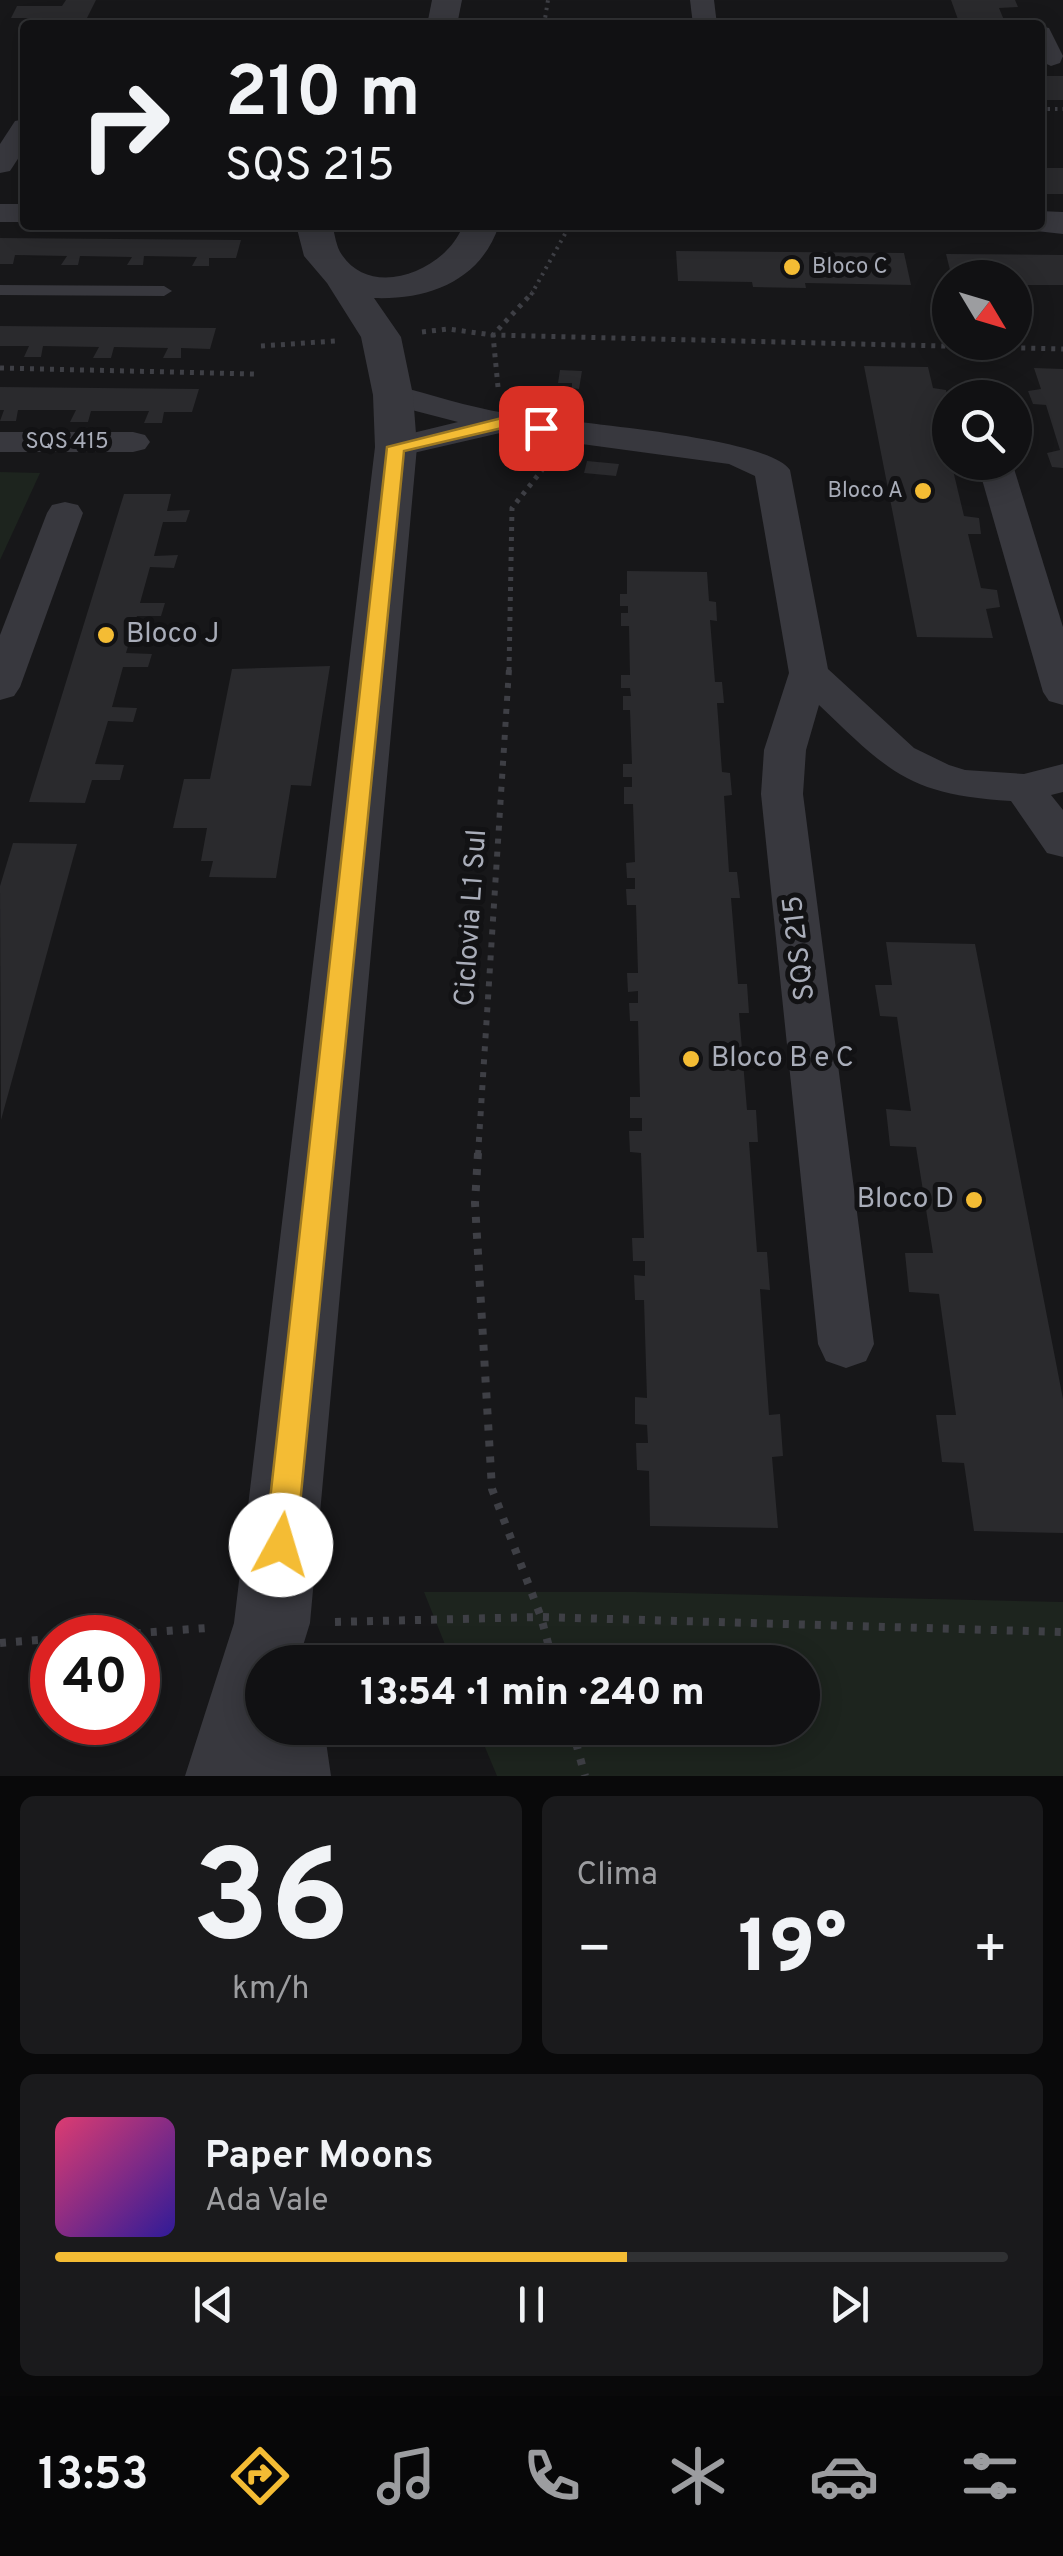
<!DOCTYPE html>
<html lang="pt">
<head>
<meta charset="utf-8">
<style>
  body { margin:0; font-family:Overpass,sans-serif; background:#1a1a1c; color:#f1f3f6; height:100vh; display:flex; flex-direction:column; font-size:38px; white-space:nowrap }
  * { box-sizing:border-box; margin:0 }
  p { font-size:32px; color:#9c9da0 }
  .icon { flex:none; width:55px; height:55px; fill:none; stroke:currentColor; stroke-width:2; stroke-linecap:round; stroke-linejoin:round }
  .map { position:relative; height:1776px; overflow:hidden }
  .details { display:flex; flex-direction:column; gap:20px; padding:20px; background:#09090a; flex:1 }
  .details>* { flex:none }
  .banner { position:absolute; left:20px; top:20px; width:1025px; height:210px; border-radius:10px; box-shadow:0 5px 25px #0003,0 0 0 2px #303133; background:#111113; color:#f1f3f6; overflow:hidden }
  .needle { width:65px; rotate:128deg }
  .controls { position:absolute; left:932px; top:260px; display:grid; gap:20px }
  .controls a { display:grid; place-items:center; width:100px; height:100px; border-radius:50%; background:#111113; box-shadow:0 5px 25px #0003,0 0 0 2px #303133; font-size:50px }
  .speed { position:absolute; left:30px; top:1615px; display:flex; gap:20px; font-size:50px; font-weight:700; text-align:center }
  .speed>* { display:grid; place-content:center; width:130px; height:130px; border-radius:50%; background:#111113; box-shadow:0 5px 25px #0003,0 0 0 2px #303133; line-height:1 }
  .speed .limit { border:15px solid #d22; background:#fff; color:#111 }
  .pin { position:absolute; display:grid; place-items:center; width:85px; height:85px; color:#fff; margin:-42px; border-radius:20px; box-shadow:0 5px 15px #0006 }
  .me { position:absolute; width:110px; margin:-55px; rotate:6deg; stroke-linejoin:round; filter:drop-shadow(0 0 8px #0008) }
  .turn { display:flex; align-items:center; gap:35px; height:210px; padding:0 40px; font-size:45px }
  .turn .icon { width:130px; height:130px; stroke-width:2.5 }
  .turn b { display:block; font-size:70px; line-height:85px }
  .big { font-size:75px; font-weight:800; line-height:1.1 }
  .details .tile { flex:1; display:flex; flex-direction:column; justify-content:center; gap:15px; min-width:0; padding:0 35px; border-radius:15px; background:#1a1a1c }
  .details .dial { align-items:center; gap:0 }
  .dial b { font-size:130px; line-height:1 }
  .song { display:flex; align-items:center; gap:30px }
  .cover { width:120px; height:120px; border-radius:15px; background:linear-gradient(135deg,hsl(340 70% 55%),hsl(250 70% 35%)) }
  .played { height:10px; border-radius:5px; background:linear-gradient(90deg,#f4bc34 60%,#303133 60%) }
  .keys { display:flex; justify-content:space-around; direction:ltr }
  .heat { display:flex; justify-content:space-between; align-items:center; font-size:55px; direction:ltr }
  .details .tiles { flex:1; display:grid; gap:20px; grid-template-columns:1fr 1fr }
  .tile:last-child { grid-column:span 2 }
  .trip { position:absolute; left:245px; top:1645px; width:575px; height:100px; border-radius:50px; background:#111113; box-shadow:0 5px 25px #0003,0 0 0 2px #303133; font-weight:800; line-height:100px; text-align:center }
  .tabs { display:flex; height:160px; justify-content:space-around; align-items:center; background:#070708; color:#9c9da0 }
  .tabs .icon { width:70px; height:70px }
  .tabs .active { color:#f4bc34 }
  .tabs b { font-size:45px; color:#f1f3f6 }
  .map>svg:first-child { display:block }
  .green { fill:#1d241e }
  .building { fill:#2a2a2d }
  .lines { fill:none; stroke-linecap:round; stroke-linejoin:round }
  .path-far3 { stroke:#3e3f45; stroke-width:4; stroke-dasharray:2.5 5; stroke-linecap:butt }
  .path-far2 { stroke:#3e3f45; stroke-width:5; stroke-dasharray:4 6; stroke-linecap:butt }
  .path-far1 { stroke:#3e3f45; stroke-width:6; stroke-dasharray:5 8; stroke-linecap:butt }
  .path { stroke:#3e3f45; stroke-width:8; stroke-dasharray:6 10; stroke-linecap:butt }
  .service { fill:#38383e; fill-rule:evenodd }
  .minor { fill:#38383e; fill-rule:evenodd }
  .tertiary { fill:#38383e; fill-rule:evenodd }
  .route { fill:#f4bc34; stroke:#9f7a22; stroke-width:2.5 }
  .poi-dot { fill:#f4bc34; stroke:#121214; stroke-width:4 }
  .labels { text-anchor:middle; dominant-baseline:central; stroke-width:10; stroke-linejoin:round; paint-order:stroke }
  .far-poi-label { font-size:22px; fill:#a9adb9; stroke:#121214; text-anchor:start }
  .far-street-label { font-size:22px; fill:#a9adb9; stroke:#121214 }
  .poi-label { font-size:28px; fill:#a9adb9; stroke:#121214; text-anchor:start }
  .street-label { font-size:28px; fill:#a9adb9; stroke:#121214 }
</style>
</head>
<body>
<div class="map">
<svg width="1063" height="1776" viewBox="0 0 1063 1776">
  <rect width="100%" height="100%" fill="#171719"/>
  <g class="green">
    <path d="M0 472 40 473 0 560Z"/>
    <path d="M424 1592H636L1063 1602V1776H497L477 1728H802V1662H452Z"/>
  </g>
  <g class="building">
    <path d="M66 0H96L87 18H11L17 6H62Z"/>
    <path d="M951 0H1015L1018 7 999 8 1006 25H960Z"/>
    <rect x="1040" y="76" width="23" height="24"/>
    <rect x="1040" y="168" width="23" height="26"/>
    <path d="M0 238 241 240 236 258H209V266H192L197 257 144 256 143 265H127L132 257 80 256 78 265H61L67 256 15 255 13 264H0Z"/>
    <path d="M676 251 904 253 911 285 805 283 806 288 753 287 752 282 678 281Z"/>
    <path d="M946 254 1063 255V285H1015V278H952Z"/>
    <path d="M0 326 216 328 210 349 181 348V358H163L168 348 114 347 111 358H93L99 347 43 346 41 357H24L29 346H0Z"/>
    <path d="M864 366 928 367 933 388 946 390 949 404H937L950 462H964V466H952L964 516 979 518 981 534H968L981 588 997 590 1000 607 986 609 993 638 917 637Z"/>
    <path d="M1034 368 1063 369V468L1052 467 1047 453 1060 450 1046 405 1033 404 1028 391 1041 389Z"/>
    <path d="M560 370 582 371 579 389 572 388V383H558Z"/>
    <path d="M0 387 199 389 192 412H164L162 423H144L149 411H91L88 422H70L76 410H18L16 421H0L4 410H0Z"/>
    <path d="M587 461 619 464 616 476 584 473Z"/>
    <path d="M124 494H171L167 511 190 510 186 522H163L154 556 178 555 174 568 150 567 140 603H165L161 616H137L126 653 152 654 148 667H123L112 707 137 708 133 722 108 721 95 764 124 765 120 780H92L85 803 29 802Z"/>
    <path d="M627 571 707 572 709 601 716 602 717 621 710 620 715 682H722L724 703H717L722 772 730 773 732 795 724 796 729 872H737L740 898H731L738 984H747L749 1013H739L747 1110H756L758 1142H749L757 1252H767L770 1290 760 1289 769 1415 780 1414 783 1456 772 1457 778 1528 650 1526 649 1471 637 1470 636 1443H648L647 1425 635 1424V1397L647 1398 644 1300H635L634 1275 645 1276V1261H633L632 1238H644L641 1153 630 1152 629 1131H642V1118H630V1097H640L638 1021H630L629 1003H638V991L628 992 627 973H638L636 905H627L626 889H635V878H627L626 863 635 862 633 804H624V787H632V777H623V764H632L630 710H623V696H631L630 688H621V675H630L629 626H621V613H628V606H620V594H627Z"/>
    <path d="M330 666 311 786 291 785 276 878 209 877 213 861H201L207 828H173L184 779H210L232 669Z"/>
    <path d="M13 843 77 844 1 1120 0 886Z"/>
    <path d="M886 942 975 944 1063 1399V1533L974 1531 964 1463 942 1462 936 1415H956L939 1294 909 1292 905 1253H933L916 1147 890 1146 886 1109 911 1111 897 1017 880 1016 875 985H892Z"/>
  </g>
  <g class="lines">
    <g class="path-far3">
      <path d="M544 25 548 0"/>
      <path d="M1040 109H1063"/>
      <path d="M531 295 570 225"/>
    </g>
    <g class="path-far2">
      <path d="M422 332 448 329 493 335 1063 349"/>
      <path d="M261 346 335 341"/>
      <path d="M0 368 255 374"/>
      <path d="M498 387 493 335 533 292"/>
      <path d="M509 671 512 508 546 465"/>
    </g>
    <path class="path-far1" d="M478 1155 509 669"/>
    <g class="path">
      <path d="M478 1153 475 1203 492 1489 541 1617 553 1662"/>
      <path d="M335 1622 541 1617 1063 1632"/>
      <path d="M71 1638 207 1628"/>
      <path d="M0 1643 52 1639"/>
      <path d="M572 1728 585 1776"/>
    </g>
    <path class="service" d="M0 285 164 286 172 291 164 296 0 295Z"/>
    <g class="minor">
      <path d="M690 0H714L717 25H693Z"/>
      <path d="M1040 26 1049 28 1063 56 1060 63 1051 66 1040 61Z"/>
      <path d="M25 119V148L10 171 0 173V144L15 121Z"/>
      <rect x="0" y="204" width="25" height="18"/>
      <path d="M393 385C430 394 468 407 505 413 556 422 766 435 790 470L828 669 914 748 949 765 965 770 1024 774 1063 764V792L1051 795 1063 810V857L1047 853 1011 801C910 795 890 773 819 705L806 750 803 794 874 1344 866 1361 846 1368 826 1361 818 1344 761 794 764 750 789 673 755 476 729 464 500 433 396 457 384 454 379 447 384 440 458 422 381 402 376 395 381 388Z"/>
      <path d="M0 432H133L145 435 150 442 145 449 133 452H0Z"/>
      <path d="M977 462H1012L1063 627V705L1049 701 1043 692Z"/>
      <path d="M65 502 78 505 83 513 20 687 14 696 0 700V635L47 513 52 505Z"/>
    </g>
    <g class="tertiary">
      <path d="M432 0H462L457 25H427Z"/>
      <path d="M1040 211 1063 212V234L1027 230 1024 225H1040Z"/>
      <path d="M296 225H332C335 234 336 247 342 255 373 301 448 269 463 225H499C481 280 430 300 374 298L401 337 413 395 417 447 310 1623 298 1662H262V1728H324L331 1776H185L234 1623 375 447 373 395 361 337 327 283 304 256Z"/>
    </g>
  </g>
  <path class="route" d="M502 418 541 423 549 428 541 433 502 428 404 451 296 1545 292 1555 281 1559 270 1555 265 1545 387 447Z"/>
  <g class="poi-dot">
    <circle cx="792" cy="267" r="10"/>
    <circle cx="923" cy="491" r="10"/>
    <circle cx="106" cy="635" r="10"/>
    <circle cx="691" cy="1059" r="10"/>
    <circle cx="974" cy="1200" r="10"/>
  </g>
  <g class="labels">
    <g class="far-poi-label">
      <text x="812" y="267">Bloco C</text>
      <text x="903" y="491" text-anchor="end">Bloco A</text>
    </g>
    <g class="far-street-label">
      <text x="67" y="442">SQS 415</text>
    </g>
    <g class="poi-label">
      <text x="126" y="635">Bloco J</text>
      <text x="711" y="1059">Bloco B e C</text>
      <text x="954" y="1200" text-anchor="end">Bloco D</text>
    </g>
    <g class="street-label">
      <text transform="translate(472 918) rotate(-86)">Ciclovia L1 Sul</text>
      <text transform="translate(800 948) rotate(-97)">SQS 215</text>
    </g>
  </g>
</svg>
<div class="controls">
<a><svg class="needle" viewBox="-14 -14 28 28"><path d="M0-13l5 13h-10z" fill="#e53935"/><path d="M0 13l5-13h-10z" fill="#9c9da0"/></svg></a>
<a><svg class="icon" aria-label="search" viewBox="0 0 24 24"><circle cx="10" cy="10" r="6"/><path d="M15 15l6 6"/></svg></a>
</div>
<div class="speed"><div class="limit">40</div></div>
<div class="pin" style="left:541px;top:428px;background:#d93025"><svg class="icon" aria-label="arrive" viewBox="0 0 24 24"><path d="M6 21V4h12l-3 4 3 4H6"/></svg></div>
<svg class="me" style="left:281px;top:1545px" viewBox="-20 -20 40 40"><circle r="19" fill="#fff"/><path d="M0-13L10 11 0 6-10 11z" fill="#f4bc34"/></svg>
<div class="trip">13:54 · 1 min · 240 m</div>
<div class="banner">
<div class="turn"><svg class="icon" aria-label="right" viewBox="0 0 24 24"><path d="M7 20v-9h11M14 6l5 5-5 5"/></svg><div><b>210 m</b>SQS 215</div></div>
</div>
</div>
<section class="details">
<div class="tiles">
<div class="tile dial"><b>36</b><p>km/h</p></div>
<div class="tile"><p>Clima</p>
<div class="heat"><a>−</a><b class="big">19°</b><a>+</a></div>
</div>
<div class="tile">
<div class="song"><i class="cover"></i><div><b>Paper Moons</b><p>Ada Vale</p></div></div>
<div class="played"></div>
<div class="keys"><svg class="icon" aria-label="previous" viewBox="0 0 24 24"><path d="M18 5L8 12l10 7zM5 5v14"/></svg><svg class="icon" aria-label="pause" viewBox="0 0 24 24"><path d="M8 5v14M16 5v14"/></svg><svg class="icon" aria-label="next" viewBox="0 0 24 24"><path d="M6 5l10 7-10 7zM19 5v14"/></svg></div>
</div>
</div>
</section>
<nav class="tabs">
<b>13:53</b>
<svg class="icon active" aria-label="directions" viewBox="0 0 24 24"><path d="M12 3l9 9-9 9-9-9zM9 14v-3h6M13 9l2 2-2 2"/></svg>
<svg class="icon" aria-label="music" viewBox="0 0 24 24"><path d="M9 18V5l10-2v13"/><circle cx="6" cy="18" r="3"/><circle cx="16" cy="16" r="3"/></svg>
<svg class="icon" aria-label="phone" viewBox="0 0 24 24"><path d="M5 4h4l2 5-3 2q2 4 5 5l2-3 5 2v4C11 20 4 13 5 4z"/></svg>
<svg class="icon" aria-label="climate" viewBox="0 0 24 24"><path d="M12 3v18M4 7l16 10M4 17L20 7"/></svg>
<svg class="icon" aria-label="car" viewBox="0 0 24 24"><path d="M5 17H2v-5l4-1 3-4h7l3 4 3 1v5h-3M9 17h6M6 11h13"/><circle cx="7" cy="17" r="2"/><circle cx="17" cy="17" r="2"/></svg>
<svg class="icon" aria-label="filters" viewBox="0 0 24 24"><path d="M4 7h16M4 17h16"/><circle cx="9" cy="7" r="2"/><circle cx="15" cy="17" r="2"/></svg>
</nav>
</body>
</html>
